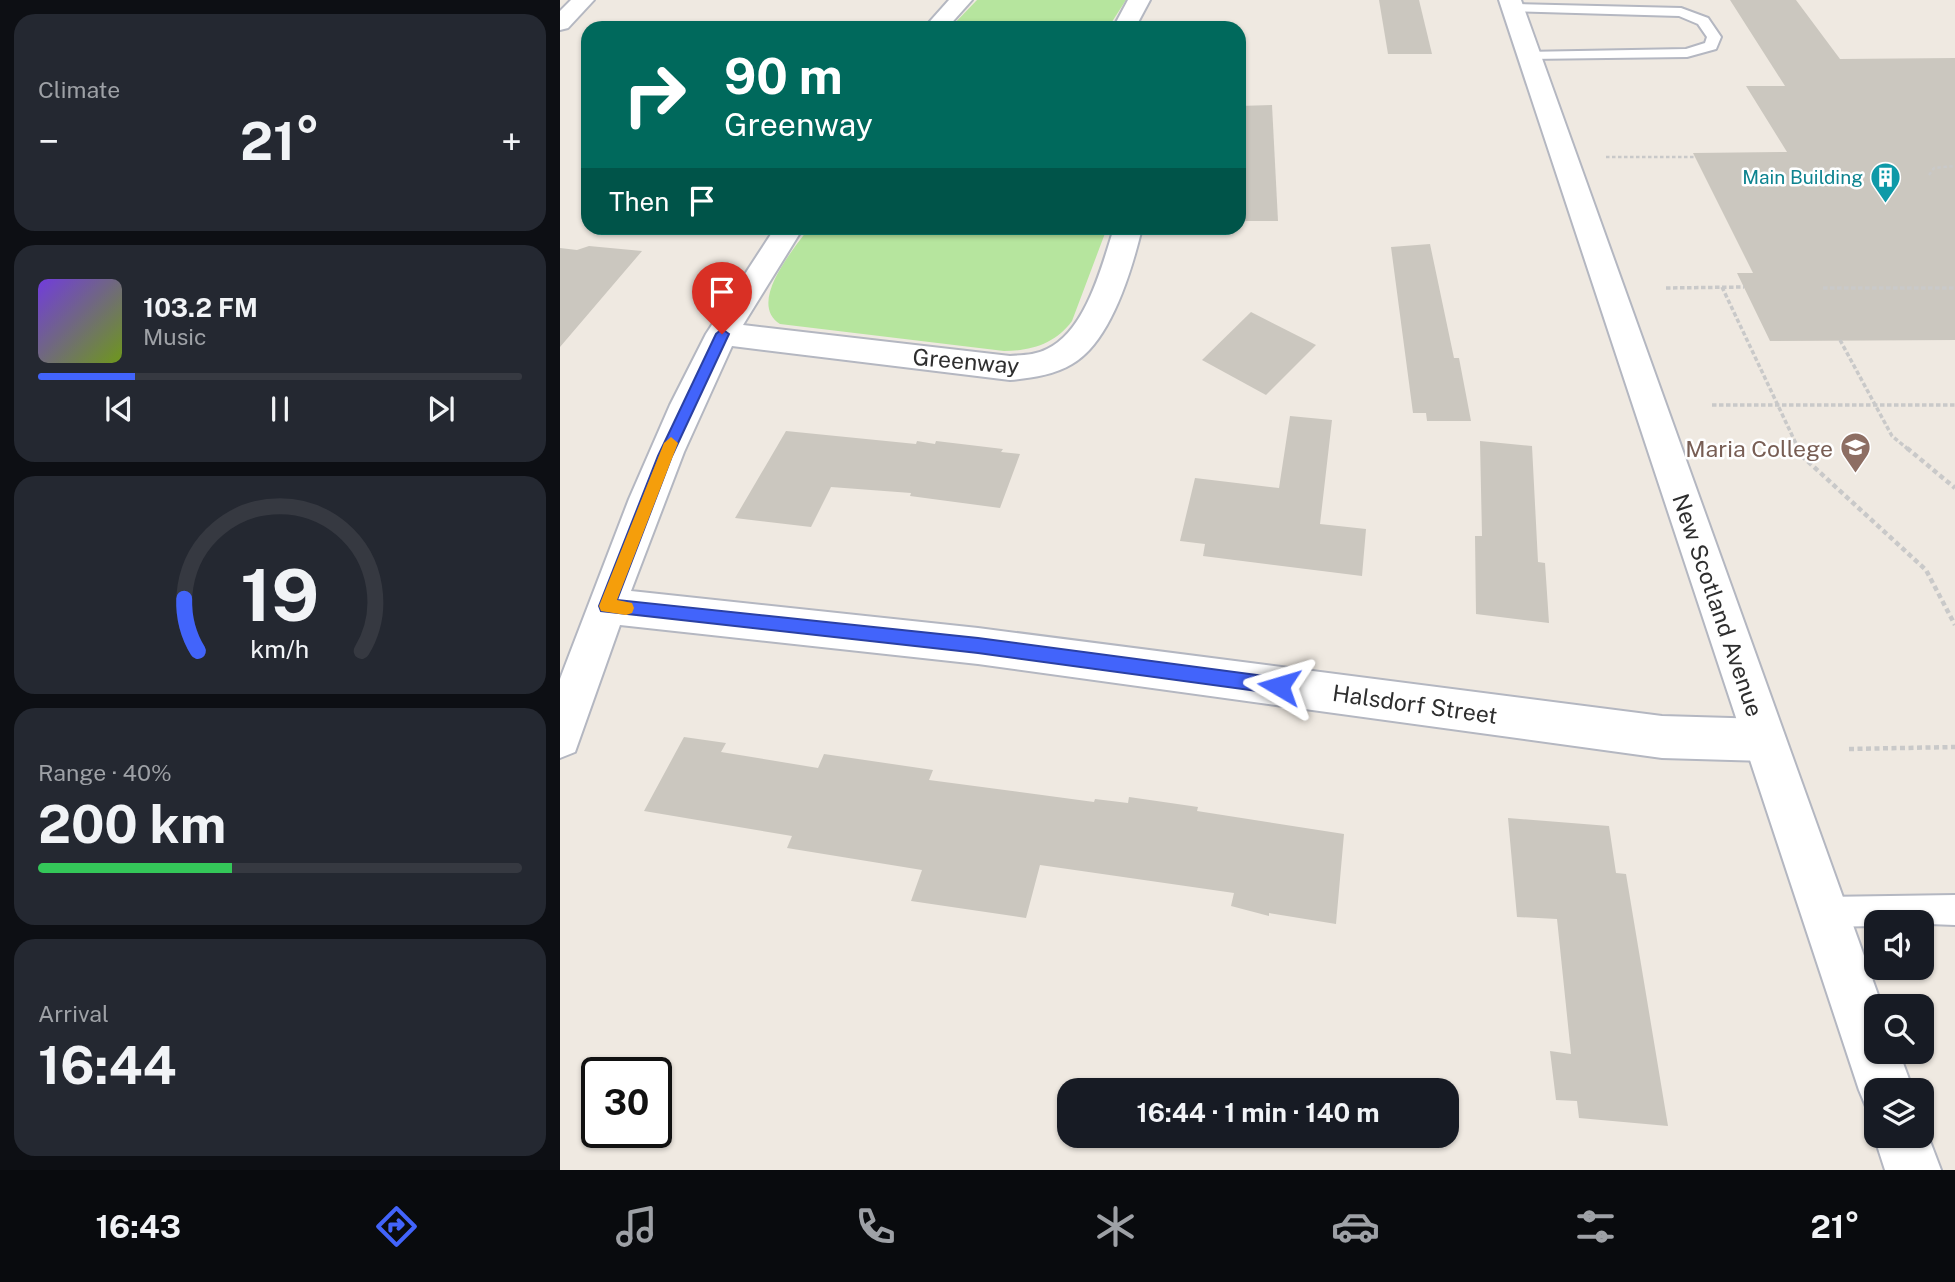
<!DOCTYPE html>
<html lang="en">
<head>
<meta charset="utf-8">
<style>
  body { margin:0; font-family:"Public Sans",sans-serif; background:#242831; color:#f1f3f6; height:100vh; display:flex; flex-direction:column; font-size:26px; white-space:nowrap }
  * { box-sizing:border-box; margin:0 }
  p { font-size:23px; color:#9ea1a6 }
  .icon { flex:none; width:38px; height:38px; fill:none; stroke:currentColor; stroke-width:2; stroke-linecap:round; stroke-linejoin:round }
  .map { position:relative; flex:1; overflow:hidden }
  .drawer { display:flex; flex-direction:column; gap:14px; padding:14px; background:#0d0f14; width:560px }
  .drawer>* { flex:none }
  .hud { position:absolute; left:21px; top:21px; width:665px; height:214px; border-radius:21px; box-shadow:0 2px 5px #0004; background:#00695c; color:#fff; overflow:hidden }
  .tools { position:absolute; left:1304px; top:910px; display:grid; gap:14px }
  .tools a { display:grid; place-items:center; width:70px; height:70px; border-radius:14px; background:#171b24; box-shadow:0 2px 5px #0004; font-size:35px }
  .speed { position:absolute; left:21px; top:1057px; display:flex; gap:14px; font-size:35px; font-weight:700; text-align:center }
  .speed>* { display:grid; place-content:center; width:91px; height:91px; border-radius:50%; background:#171b24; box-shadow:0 2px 5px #0004; line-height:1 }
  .speed .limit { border:4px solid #111; border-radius:10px; background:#fff; color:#111 }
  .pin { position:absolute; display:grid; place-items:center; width:60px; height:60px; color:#fff; margin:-72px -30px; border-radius:50% 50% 50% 0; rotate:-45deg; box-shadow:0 0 7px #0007 }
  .pin .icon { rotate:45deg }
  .me { position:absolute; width:77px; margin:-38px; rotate:277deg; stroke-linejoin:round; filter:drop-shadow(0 0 5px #0008) }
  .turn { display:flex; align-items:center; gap:24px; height:147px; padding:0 28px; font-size:32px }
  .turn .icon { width:91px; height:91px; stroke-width:2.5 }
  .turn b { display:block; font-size:49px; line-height:60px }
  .then { display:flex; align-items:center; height:66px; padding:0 28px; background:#0003; gap:14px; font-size:26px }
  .big { font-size:52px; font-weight:700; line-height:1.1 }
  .drawer .tile { flex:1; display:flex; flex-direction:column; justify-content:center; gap:10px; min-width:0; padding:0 24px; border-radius:21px; background:#242831 }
  .drawer .dial { align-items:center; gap:0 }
  .dial svg { height:182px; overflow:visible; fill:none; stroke:#363941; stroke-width:7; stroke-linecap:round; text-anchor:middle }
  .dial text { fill:#f1f3f6; stroke:none }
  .song { display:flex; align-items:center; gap:21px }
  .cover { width:84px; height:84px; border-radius:10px; background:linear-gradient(135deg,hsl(260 70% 55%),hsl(80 70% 35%)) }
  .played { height:7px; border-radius:4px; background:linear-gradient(90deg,#4264fb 20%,#363941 20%) }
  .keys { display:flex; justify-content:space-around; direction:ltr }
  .heat { display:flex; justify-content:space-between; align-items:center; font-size:38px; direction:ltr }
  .charge { height:10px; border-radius:5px; background:linear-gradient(90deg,#34c759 40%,#363941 0) }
  .trip { position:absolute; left:497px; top:1078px; width:402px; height:70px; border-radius:21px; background:#171b24; box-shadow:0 2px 5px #0004; font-weight:700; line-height:70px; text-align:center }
  .dock { display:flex; height:112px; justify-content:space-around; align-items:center; background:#090b0e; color:#9ea1a6 }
  .dock .icon { width:49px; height:49px }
  .dock .on { color:#4264fb }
  .dock b { font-size:32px; color:#f1f3f6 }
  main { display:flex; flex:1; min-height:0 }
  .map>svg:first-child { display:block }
  .green { fill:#b6e59e }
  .building { fill:#cbc7bf }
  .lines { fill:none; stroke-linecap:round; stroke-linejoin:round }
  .lane-casing { stroke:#b4b7c1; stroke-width:4 }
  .street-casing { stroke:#b4b7c1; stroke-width:4 }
  .secondary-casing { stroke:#b4b7c1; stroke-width:4 }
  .path-far2 { stroke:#c9c9c9; stroke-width:2.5; stroke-dasharray:3.5 2.5; stroke-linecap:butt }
  .path-far1 { stroke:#c9c9c9; stroke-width:3.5; stroke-dasharray:4.5 2.5; stroke-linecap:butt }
  .path { stroke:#c9c9c9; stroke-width:4.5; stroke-dasharray:5 3.5; stroke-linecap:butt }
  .lane { fill:#fff; fill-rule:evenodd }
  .street { fill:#fff; fill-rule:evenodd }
  .secondary { fill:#fff; fill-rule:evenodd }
  .route { fill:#4264fb; stroke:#2b41a3; stroke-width:2 }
  .slow { fill:#f59e0b }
  .labels { text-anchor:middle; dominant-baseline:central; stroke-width:5; stroke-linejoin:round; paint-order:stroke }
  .far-culture-label { font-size:19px; fill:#0d838f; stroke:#fff; text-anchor:end }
  .street-label { font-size:23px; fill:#2e2e2e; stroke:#fff }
  .education-label { font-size:23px; fill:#785e54; stroke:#fff; text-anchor:end }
</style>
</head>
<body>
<main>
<section class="drawer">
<div class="tile"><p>Climate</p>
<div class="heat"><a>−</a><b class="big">21°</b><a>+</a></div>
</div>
<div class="tile">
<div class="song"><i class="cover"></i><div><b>103.2 FM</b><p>Music</p></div></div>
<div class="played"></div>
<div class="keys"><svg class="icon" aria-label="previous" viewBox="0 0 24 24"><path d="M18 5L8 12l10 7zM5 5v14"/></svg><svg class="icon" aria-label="pause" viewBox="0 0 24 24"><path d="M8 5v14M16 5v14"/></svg><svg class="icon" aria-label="next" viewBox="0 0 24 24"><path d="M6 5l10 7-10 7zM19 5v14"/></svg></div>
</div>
<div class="tile dial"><svg viewBox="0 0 100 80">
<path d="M14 69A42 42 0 1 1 86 69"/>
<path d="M14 69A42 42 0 0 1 8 46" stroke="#4264fb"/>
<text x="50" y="56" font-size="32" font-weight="700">19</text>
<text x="50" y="72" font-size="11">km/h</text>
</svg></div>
<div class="tile"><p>Range · 40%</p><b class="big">200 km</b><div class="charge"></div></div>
<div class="tile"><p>Arrival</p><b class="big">16:44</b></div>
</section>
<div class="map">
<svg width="1395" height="1170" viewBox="0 0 1395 1170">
  <rect width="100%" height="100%" fill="#efe9e1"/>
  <g class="green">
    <path d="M417 0H566L548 28H390Z"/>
    <path d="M249 228H547L512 321C496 343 472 351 444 351L220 324C187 303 233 250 249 228Z"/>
  </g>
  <g class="building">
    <path d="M819 0H859L872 54H828Z"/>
    <path d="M1170 0H1236L1280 59 1395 58V340L1210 341 1177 273H1193L1133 153 1227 152 1186 86H1225Z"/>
    <path d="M712 105 718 221H679V106Z"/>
    <path d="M870 244 894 358H899L911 421H867L866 413H853L831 247Z"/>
    <path d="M29 246 82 251 0 347V248L17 250Z"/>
    <path d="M691 312 756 345 706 395 642 360Z"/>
    <path d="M730 416 772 420 760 524 806 529 802 576 643 556 645 544 620 541 635 478 719 488Z"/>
    <path d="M226 431 356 444 357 441 375 444 376 441 443 449 441 452 460 454 440 508 350 496 351 493 271 487 251 527 175 518Z"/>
    <path d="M920 441 972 446 978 562 985 563 989 623 916 614 915 536H922Z"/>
    <path d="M124 737 166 743 161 752 258 768 264 754 373 770 369 780 534 802 535 799 568 803 569 797 638 807 637 811 784 834 776 924 709 913V916L671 906 674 893 480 865 466 918 351 901 362 870 227 848 232 836 84 811Z"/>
    <path d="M948 818 1049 826 1056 873 1066 874 1108 1126 1019 1118 1017 1101 996 1100 990 1051 1011 1054 997 919 957 917Z"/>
  </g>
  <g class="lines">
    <defs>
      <g id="lane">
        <path d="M953 4 1121 8 1148 18 1161 37 1156 49 1127 57 968 59 963 58 961 55 963 52 1126 49 1145 43 1147 37 1138 24 1119 16 948 11 946 8Z"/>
        <path d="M1395 895V925L1316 922V926L1264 927 1253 923 1249 912 1253 901 1264 897Z"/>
      </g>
      <g id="street">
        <path d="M11 0H34L8 28 0 30V11Z"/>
        <path d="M389 0H412L387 28H364Z"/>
        <path d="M568 0H590L575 28H553Z"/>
        <path d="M215 228H243L183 325 450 356C463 355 476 355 487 349 526 331 542 265 554 228H582C572 269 551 342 512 364 494 375 471 378 450 380L172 346 124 452 71 591 418 628 1102 716 1205 719 1220 725 1226 740 1220 755 1205 761 1102 758 418 664 60 625 15 752 0 758V679L69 499 110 405 146 334Z"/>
      </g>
      <g id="secondary">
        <path d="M939 0H961L1322 1006H1316V1052H1339L1353 1090H1316V1112L1307 1109 1299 1090Z"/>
        <path d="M1362 1120 1381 1170H1325L1314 1136 1316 1131V1136H1362Z"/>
      </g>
    </defs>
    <use href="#lane" class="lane-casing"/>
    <use href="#street" class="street-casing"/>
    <use href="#secondary" class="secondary-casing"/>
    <g class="path-far2">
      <path d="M1046 157H1135"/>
      <path d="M1369 175 1374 168 1395 166"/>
    </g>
    <g class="path-far1">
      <path d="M1162 287 1239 450"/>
      <path d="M1106 288 1184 287"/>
      <path d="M1263 288H1395"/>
      <path d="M1280 340 1332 436 1349 450"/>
      <path d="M1152 405H1395"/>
    </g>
    <g class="path">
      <path d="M1238 448 1242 456 1366 570 1395 625"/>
      <path d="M1347 448 1395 488"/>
      <path d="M1289 749 1395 747"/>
    </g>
    <use href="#lane" class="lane"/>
    <use href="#street" class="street"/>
    <use href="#secondary" class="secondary"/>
  </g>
  <path class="route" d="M162 329 169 334 112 456 57 600 418 638 719 678 725 680 727 686 725 691 719 694 418 653 41 611 39 606 98 456 156 334Z"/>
  <path class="slow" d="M111 437 118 443 57 600 72 603 74 608 72 613 66 615 41 611 39 606 104 443Z"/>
  <defs>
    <symbol id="building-pin" viewBox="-11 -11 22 30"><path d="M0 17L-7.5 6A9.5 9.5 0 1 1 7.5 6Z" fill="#0f9aa8" stroke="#fff"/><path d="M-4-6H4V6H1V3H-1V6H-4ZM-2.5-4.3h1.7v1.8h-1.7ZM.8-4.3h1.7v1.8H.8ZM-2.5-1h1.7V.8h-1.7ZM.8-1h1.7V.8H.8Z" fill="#fff"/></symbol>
    <symbol id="university-pin" viewBox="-11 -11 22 30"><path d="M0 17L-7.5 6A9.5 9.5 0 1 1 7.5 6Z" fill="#8d6e63" stroke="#fff"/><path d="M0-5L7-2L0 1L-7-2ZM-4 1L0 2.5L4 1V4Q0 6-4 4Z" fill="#fff"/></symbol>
  </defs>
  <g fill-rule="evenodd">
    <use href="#building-pin" x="1308" y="160" width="35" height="47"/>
    <use href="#university-pin" x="1278" y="430" width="35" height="47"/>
  </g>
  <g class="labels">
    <g class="far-culture-label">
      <text x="1303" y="177">Main Building</text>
    </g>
    <g class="street-label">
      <text transform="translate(406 361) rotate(5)">Greenway</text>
      <text transform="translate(1158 605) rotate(71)">New Scotland Avenue</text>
      <text transform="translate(855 704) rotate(8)">Halsdorf Street</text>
    </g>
    <g class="education-label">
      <text x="1273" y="448">Maria College</text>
    </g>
  </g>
</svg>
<div class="tools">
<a><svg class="icon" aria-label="sound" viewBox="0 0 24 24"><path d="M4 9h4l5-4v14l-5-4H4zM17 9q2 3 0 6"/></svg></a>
<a><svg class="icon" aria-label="search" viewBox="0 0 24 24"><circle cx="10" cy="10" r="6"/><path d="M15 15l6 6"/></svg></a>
<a><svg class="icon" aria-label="layers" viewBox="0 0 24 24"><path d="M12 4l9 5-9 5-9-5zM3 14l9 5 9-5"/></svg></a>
</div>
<div class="speed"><div class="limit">30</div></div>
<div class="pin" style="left:162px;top:334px;background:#d93025"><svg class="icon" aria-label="arrive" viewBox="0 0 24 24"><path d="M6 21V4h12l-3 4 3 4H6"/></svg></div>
<svg class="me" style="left:719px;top:686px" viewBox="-20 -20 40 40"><path d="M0-17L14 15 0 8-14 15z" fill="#4264fb" stroke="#fff" stroke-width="4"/></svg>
<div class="trip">16:44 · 1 min · 140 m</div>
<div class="hud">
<div class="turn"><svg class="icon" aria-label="right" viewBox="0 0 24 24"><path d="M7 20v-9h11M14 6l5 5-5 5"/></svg><div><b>90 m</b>Greenway</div></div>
<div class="then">Then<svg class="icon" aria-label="arrive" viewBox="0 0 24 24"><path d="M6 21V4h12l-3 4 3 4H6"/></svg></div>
</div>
</div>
</main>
<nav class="dock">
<b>16:43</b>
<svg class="icon on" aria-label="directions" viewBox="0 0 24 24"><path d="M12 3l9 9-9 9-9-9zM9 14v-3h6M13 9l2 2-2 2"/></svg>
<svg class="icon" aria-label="music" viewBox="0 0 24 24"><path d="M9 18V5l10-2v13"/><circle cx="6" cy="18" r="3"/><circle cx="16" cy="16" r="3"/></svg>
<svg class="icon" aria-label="phone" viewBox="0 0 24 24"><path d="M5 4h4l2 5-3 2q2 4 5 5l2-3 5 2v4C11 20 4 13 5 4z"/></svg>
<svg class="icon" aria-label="climate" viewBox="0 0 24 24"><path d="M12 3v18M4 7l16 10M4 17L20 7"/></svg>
<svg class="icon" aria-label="car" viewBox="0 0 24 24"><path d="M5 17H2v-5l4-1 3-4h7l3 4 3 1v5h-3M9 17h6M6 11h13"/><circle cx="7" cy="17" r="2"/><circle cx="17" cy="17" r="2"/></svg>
<svg class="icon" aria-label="filters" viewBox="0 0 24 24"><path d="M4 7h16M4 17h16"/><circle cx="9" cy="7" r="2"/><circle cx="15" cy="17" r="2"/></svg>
<b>21°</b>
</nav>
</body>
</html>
